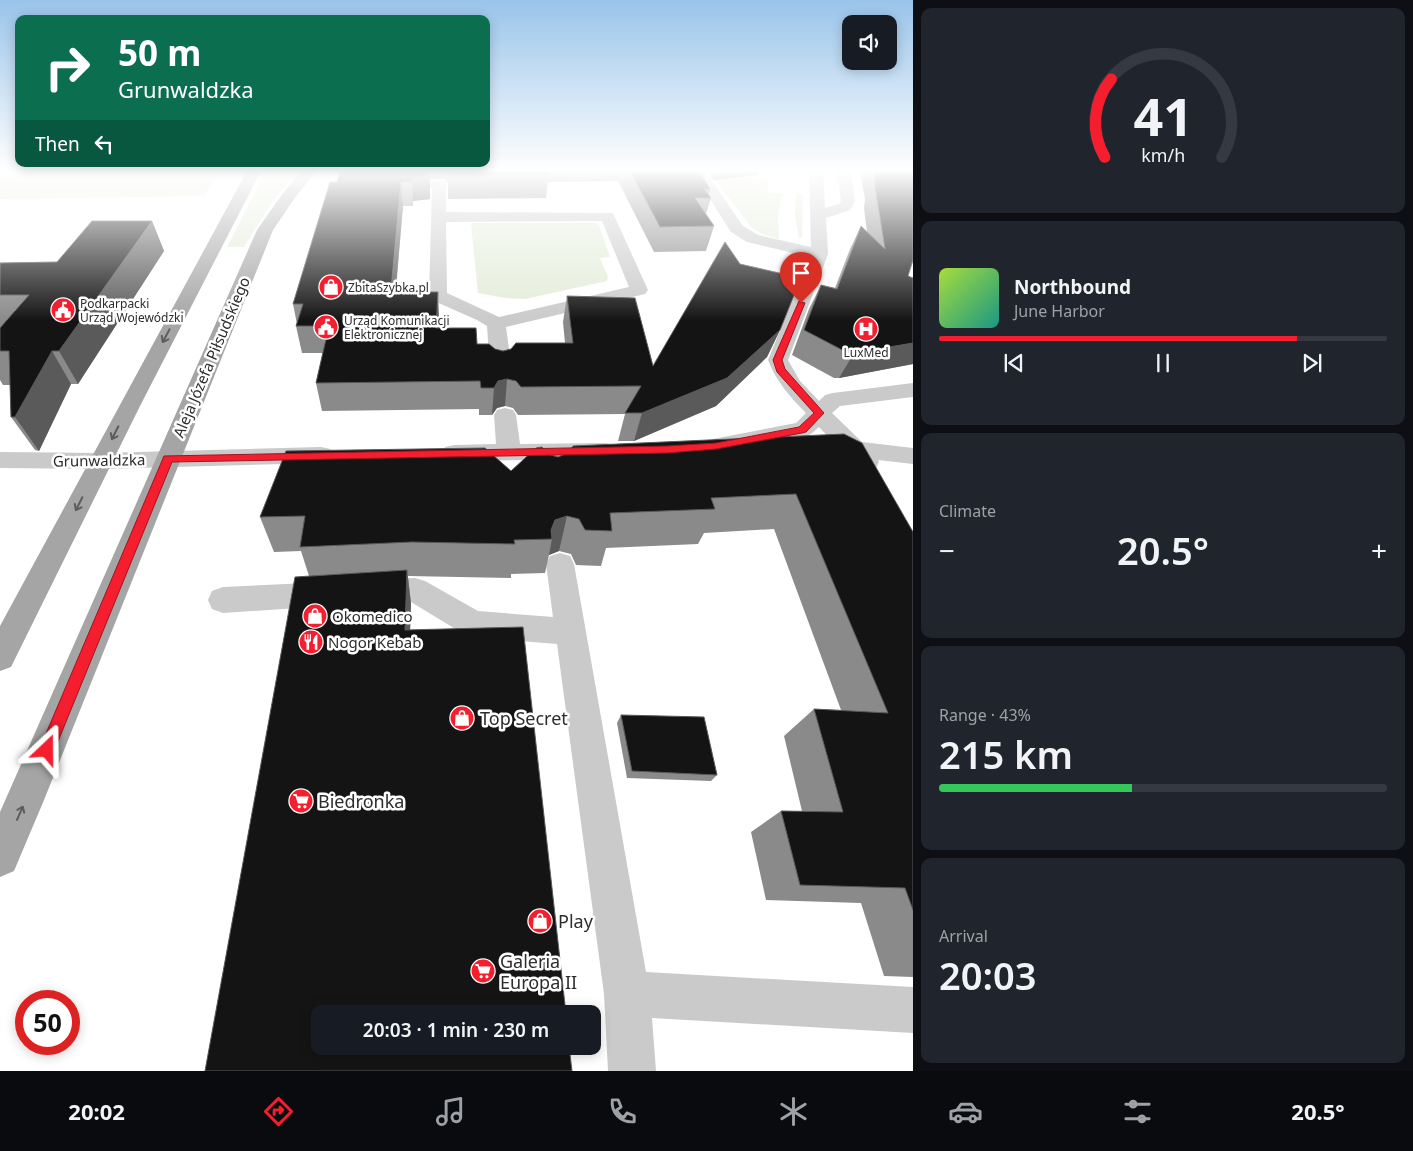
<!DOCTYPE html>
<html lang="en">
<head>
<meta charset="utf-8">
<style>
  body { margin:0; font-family:"Noto Sans",sans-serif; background:#20242c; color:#f1f3f6; height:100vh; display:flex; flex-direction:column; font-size:19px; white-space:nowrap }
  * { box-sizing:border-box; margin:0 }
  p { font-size:16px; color:#9ea1a6 }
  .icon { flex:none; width:28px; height:28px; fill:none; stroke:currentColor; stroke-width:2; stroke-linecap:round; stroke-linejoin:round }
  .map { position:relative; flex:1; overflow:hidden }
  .panel { display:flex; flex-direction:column; gap:8px; padding:8px; background:#0d0f14; width:500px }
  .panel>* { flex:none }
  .top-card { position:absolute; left:15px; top:15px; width:475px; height:152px; border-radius:10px; box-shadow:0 2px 12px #0003; background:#0b6e4f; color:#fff; overflow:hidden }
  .buttons { position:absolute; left:842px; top:15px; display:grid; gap:10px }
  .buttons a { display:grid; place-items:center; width:55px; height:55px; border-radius:10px; background:#171b24; box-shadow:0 2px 12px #0003; font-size:25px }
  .speed { position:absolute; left:15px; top:990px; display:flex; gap:10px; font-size:25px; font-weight:700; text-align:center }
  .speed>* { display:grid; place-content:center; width:65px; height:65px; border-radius:50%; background:#171b24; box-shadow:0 2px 12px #0003; line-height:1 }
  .speed .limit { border:8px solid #d22; background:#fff; color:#111 }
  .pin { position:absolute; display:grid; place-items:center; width:42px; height:42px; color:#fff; margin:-51px -21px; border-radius:50% 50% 50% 0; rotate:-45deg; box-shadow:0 0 5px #0007 }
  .pin .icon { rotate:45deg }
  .me { position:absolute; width:55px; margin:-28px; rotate:23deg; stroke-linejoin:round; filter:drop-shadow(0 0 4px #0008) }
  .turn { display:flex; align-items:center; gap:18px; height:105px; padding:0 20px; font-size:22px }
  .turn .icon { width:65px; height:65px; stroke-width:2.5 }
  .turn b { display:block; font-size:35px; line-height:42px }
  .then { display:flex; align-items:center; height:48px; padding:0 20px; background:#0003; gap:10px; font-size:19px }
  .big { font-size:38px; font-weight:600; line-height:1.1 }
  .panel .tile { flex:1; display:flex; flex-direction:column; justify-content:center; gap:8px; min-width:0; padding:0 18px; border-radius:10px; background:#20242c }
  .panel .dial { align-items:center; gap:0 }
  .dial svg { height:130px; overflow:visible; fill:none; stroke:#363941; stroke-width:7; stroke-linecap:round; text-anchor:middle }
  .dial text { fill:#f1f3f6; stroke:none }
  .song { display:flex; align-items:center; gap:15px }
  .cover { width:60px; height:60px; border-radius:8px; background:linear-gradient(135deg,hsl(80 70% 55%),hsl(170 70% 35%)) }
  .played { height:5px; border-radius:2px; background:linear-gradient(90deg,#f41e2f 80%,#363941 80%) }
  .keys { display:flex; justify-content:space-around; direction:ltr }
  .heat { display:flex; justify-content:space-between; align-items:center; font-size:28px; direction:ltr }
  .charge { height:8px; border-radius:4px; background:linear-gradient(90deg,#34c759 43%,#363941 0) }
  .trip { position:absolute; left:311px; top:1005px; width:290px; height:50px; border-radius:10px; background:#171b24; box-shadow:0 2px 12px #0003; font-weight:600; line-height:50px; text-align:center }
  .menu { display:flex; height:80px; justify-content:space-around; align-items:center; background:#090b0e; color:#9ea1a6 }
  .menu .icon { width:35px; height:35px }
  .menu .on { color:#f41e2f }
  .menu b { font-size:22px; color:#f1f3f6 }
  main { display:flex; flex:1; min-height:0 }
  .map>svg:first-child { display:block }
  .green { fill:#e3ecd8 }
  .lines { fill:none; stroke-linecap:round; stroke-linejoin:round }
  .minor { fill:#cacaca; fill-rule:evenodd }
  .major { fill:#a5a5a5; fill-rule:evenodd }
  .wall { fill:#8a8a8a }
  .shaded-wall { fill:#5a5a5a }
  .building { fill:#141414; stroke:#5a5a5a }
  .oneway { stroke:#5d5d5d }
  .route { fill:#f41e2f; stroke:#9f141f }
  .labels { text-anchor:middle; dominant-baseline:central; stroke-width:5; stroke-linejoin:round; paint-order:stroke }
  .far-poi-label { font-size:12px; fill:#2d2d2d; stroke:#fff; text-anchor:start }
  .street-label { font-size:15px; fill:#2d2d2d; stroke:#fff }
  .poi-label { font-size:15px; fill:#2d2d2d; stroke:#fff; text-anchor:start }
  .near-poi-label { font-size:18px; fill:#2d2d2d; stroke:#fff; text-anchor:start }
</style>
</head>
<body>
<main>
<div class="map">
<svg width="913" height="1071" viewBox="0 0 913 1071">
  <rect width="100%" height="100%" fill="#fff"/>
  <g class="green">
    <path d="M0 171H220L204 196 0 199Z"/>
    <path d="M266 171H297L270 205 244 247H227Z"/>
    <path d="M711 175H734L769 180 767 192 782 194 778 216 779 239 764 235 752 228Z"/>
    <path d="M796 193 803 195 802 237 799 238 795 218Z"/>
    <path d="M471 223H595L599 225 610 257 600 258 608 277 607 281 525 299 505 298 478 293Z"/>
  </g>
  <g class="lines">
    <g class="minor">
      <path d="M692 171H705L743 226 758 235 811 247 809 171H823L825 208 839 204 841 201 837 171H851L855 201 850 210 826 218 828 254 788 360 800 381 819 401 825 395 833 393 913 383V397L840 406 832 413 862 442 913 448V464L878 460 879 462 876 468 867 470 858 468 819 427 811 434 803 437 721 453 713 451 709 445 713 439 796 423 806 413C790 397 776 381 768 360L810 257 747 242 731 232Z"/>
      <path d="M392 180 444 181 446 184V212L613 213 648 290 645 294 506 327 512 371 508 375 501 377 494 375 490 371 487 326 477 320 432 300 429 296 432 188 387 187 385 184ZM602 221 629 287 499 317 447 293 446 222Z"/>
      <path d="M505 408 513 410 516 415 520 444 606 443 615 445 618 451 615 457 606 459 454 461 445 459 442 453 445 447 454 445 496 444 494 415 497 410Z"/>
      <path d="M321 447 330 449 333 455 330 461 321 463 101 469 0 468V452L101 453Z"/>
      <path d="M560 553 570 556 574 564 646 972 913 987V1033L652 1018 656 1071H608L604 994 557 644 473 637 462 633 411 602 372 604 362 601 357 592 362 583 372 580 415 578 425 581 478 611 553 617 546 564 550 556Z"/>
      <path d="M329 582 340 585 344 594 340 603 329 606 223 613 212 609 208 600 212 591 223 587Z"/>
    </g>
    <g class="major">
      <path d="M247 171H261L140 406 11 667 0 671V626Z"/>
      <path d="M302 171H316L294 199 273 230 44 800 14 871 0 877V812L257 230 283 193Z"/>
    </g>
  </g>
  <g class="wall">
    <path d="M340 171H706L704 179 710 189 709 195 711 198 706 214 714 226 706 251 654 252 618 181 548 182 546 198 448 199V184L444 179H430V199L413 201V206H403L396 290H398V292H438V328L477 344 503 351 565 343 563 322 567 296 653 366 780 330 767 357 716 406 634 441H618L625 414 518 415 513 408 505 406 497 408 492 415H479V409L322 411 316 383 323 353H302L296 326 297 324 293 304 337 182Z"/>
    <path d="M707 171H759L757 175 713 180Z"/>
    <path d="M860 171H913L908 276 913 278V364L839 378H834L792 355 809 309 821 285 835 288 850 249 861 226 867 232 864 208 865 199Z"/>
    <path d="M152 221 164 251 78 384H71L39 451 35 450 11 417 10 385H3L0 380V328L1 327H0V263L57 262Z"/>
    <path d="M844 434 913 532V977L884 976 861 903 766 900 751 832 781 811H802L784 736 814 709 841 710 774 529 704 533 698 544 606 548 601 566 576 565 571 554 559 551 549 555 545 573 511 574V578L408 576 411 604 410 630 566 1014 309 576 301 551 274 552 260 517 511 471 547 454 558 457Z"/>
    <path d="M621 715 717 775 711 781 627 778 617 723Z"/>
  </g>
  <g class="shaded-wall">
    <path d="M430 171V199L413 201V206L412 178Z"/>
    <path d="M716 171H759L757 175 713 180Z"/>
    <path d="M401 182 403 206 393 317 391 290Z"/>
    <path d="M152 221 164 251 78 384 59 351Z"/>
    <path d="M438 292 439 319 437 355 436 328Z"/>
    <path d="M780 330 767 357 716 406 634 441 642 413Z"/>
    <path d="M913 343V364L839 378 854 353Z"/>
    <path d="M52 351 71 384 39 451 15 417Z"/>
    <path d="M507 379 505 406 497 408 492 415 494 388 498 381Z"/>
    <path d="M567 516 559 551 549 555 552 539 551 530 555 520Z"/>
    <path d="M407 570 411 604 409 661 405 630Z"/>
  </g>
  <g class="building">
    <path d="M340 171H429V175L412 178V182H401L391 290H398L397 292H438L436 328H476L477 344H489L495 349 503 351 511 349 516 343H573L567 296 635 298 653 366 725 242 740 264 801 278 780 330 727 378 642 413H625L641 386 521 387 516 381 507 379 498 381 494 388H481L480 381 316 383 329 326H296L303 304H293L330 182H337Z"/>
    <path d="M448 171H548L549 175H448Z"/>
    <path d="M630 171H699L710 189H704L711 198H695L714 226 660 227Z"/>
    <path d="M874 171H913V260L908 276 913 278V343L854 353H848L804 330 821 285 837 289 861 226 885 249 875 187V178Z"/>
    <path d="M92 221H152L59 351H52L15 417H11L9 351H0V328L29 295H0V263L57 262Z"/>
    <path d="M844 434 862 443 913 532V910L905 888 800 885 781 811 843 812 814 709 888 713 796 494 711 498 715 509 610 513 612 531 585 530 579 519 567 516 555 520 551 530 552 539 514 540 515 544 412 542 300 547 305 516 260 517 286 451 485 448 511 471 536 448 542 447 547 454 558 457 568 453 573 446Z"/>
    <path d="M407 570 405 630 523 627 566 1014H320V1046H569L572 1071H205L295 577Z"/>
    <path d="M621 715 704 717 717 775 632 771Z"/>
  </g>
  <defs><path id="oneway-shaft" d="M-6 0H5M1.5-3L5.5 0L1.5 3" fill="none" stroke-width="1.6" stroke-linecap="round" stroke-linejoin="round" transform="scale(1.25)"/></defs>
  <g class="oneway">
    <use href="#oneway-shaft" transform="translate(166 336) rotate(118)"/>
    <use href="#oneway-shaft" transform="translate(115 433) rotate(117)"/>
    <use href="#oneway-shaft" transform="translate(79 504) rotate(117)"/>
    <use href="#oneway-shaft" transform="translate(20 813) rotate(-66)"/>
  </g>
  <linearGradient id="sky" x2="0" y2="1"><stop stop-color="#99c4ea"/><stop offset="0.53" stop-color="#fff"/><stop offset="1" stop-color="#fff" stop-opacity="0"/></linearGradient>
  <rect width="913" height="321" fill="url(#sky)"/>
  <path class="route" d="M799 301 805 303 782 360 785 369 824 413 806 432 802 433 716 449 667 453 172 462 52 756 47 758 42 756 39 750 164 456 667 446 716 443 799 427 814 413 777 372 773 360Z"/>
  <defs>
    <symbol id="shop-disc" viewBox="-11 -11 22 22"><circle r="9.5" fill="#f41e2f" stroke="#fff"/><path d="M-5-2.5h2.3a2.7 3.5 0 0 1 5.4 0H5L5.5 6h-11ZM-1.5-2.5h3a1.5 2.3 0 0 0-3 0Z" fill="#fff"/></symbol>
    <symbol id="civic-disc" viewBox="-11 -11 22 22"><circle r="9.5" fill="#f41e2f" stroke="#fff"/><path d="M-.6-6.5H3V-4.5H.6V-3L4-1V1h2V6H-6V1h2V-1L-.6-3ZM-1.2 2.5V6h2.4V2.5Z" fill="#fff"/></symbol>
    <symbol id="hospital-disc" viewBox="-11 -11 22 22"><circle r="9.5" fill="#f41e2f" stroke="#fff"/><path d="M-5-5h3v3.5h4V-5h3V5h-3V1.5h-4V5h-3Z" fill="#fff"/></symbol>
    <symbol id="restaurant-disc" viewBox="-11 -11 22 22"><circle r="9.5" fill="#f41e2f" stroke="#fff"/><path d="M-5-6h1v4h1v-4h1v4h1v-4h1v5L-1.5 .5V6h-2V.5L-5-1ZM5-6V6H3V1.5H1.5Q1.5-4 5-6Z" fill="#fff"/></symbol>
    <symbol id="supermarket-disc" viewBox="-11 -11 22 22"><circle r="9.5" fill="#f41e2f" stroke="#fff"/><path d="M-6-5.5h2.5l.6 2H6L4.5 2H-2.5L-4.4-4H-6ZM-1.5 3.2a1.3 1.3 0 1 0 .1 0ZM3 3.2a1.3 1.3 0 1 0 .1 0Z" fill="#fff"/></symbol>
  </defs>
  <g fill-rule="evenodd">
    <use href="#shop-disc" x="317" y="273" width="28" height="28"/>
    <use href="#civic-disc" x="49" y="296" width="28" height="28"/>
    <use href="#civic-disc" x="312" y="313" width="28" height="28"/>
    <use href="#hospital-disc" x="852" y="315" width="28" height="28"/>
    <use href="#shop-disc" x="301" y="602" width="28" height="28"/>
    <use href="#restaurant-disc" x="297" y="628" width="28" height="28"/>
    <use href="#shop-disc" x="448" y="704" width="28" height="28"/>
    <use href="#supermarket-disc" x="287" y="787" width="28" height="28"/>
    <use href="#shop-disc" x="526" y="907" width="28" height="28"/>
    <use href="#supermarket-disc" x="469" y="957" width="28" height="28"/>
  </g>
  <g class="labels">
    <g class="far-poi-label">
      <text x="348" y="287">ZbitaSzybka.pl</text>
      <text x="80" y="303">Podkarpacki<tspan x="80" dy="14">Urząd Wojewódzki</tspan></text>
      <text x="344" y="320">Urząd Komunikacji<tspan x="344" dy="14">Elektronicznej</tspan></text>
      <text x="866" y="352" text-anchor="middle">LuxMed</text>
    </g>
    <g class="street-label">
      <text transform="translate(211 357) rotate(-67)">Aleja Józefa Piłsudskiego</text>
      <text transform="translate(99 460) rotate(-1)">Grunwaldzka</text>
    </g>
    <g class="poi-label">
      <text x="332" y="616">Okomedico</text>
      <text x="328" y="642">Nogor Kebab</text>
    </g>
    <g class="near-poi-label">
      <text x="480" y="718">Top Secret</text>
      <text x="318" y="801">Biedronka</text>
      <text x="558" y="921">Play</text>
      <text x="500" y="961">Galeria<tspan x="500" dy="21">Europa II</tspan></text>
    </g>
  </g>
</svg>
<div class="buttons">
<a><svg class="icon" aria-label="sound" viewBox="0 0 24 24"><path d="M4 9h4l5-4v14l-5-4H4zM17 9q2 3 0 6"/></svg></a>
</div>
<div class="speed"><div class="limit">50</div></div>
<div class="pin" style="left:801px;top:303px;background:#d93025"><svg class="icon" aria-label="arrive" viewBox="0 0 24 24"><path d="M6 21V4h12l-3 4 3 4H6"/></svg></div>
<svg class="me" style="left:47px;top:750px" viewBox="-20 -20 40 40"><path d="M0-17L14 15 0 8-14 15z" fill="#f41e2f" stroke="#fff" stroke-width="4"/></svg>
<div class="trip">20:03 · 1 min · 230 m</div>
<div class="top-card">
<div class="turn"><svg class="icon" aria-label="right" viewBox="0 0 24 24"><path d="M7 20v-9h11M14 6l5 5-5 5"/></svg><div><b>50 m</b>Grunwaldzka</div></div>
<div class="then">Then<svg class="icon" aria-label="left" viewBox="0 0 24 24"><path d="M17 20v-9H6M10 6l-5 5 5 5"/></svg></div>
</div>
</div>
<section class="panel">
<div class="tile dial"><svg viewBox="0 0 100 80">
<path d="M14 69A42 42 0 1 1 86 69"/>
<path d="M14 69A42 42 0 0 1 18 21" stroke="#f41e2f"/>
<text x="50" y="56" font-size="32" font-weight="700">41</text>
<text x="50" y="72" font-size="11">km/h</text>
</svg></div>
<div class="tile">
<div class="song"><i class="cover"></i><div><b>Northbound</b><p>June Harbor</p></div></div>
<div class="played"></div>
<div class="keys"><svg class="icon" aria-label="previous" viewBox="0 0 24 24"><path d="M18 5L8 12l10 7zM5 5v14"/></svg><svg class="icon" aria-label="pause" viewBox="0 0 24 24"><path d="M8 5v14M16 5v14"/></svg><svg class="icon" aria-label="next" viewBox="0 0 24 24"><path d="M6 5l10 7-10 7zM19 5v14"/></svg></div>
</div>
<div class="tile"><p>Climate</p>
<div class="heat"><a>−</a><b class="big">20.5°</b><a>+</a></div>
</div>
<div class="tile"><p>Range · 43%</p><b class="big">215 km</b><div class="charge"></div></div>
<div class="tile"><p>Arrival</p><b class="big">20:03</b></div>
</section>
</main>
<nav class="menu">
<b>20:02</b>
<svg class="icon on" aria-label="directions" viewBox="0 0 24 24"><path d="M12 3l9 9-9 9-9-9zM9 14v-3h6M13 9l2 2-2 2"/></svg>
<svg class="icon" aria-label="music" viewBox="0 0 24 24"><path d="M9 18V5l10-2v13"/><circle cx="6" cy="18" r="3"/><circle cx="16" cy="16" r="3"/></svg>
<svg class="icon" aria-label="phone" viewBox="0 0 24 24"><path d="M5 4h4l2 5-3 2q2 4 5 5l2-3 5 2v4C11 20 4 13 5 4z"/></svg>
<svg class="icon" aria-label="climate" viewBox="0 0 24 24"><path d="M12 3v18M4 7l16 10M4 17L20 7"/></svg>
<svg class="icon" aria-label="car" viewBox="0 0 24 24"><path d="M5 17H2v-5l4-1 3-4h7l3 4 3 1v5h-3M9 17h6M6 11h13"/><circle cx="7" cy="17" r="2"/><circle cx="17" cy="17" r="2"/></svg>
<svg class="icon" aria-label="filters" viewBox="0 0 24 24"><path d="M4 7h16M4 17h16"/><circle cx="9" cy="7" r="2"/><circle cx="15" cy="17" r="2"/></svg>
<b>20.5°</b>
</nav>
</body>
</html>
